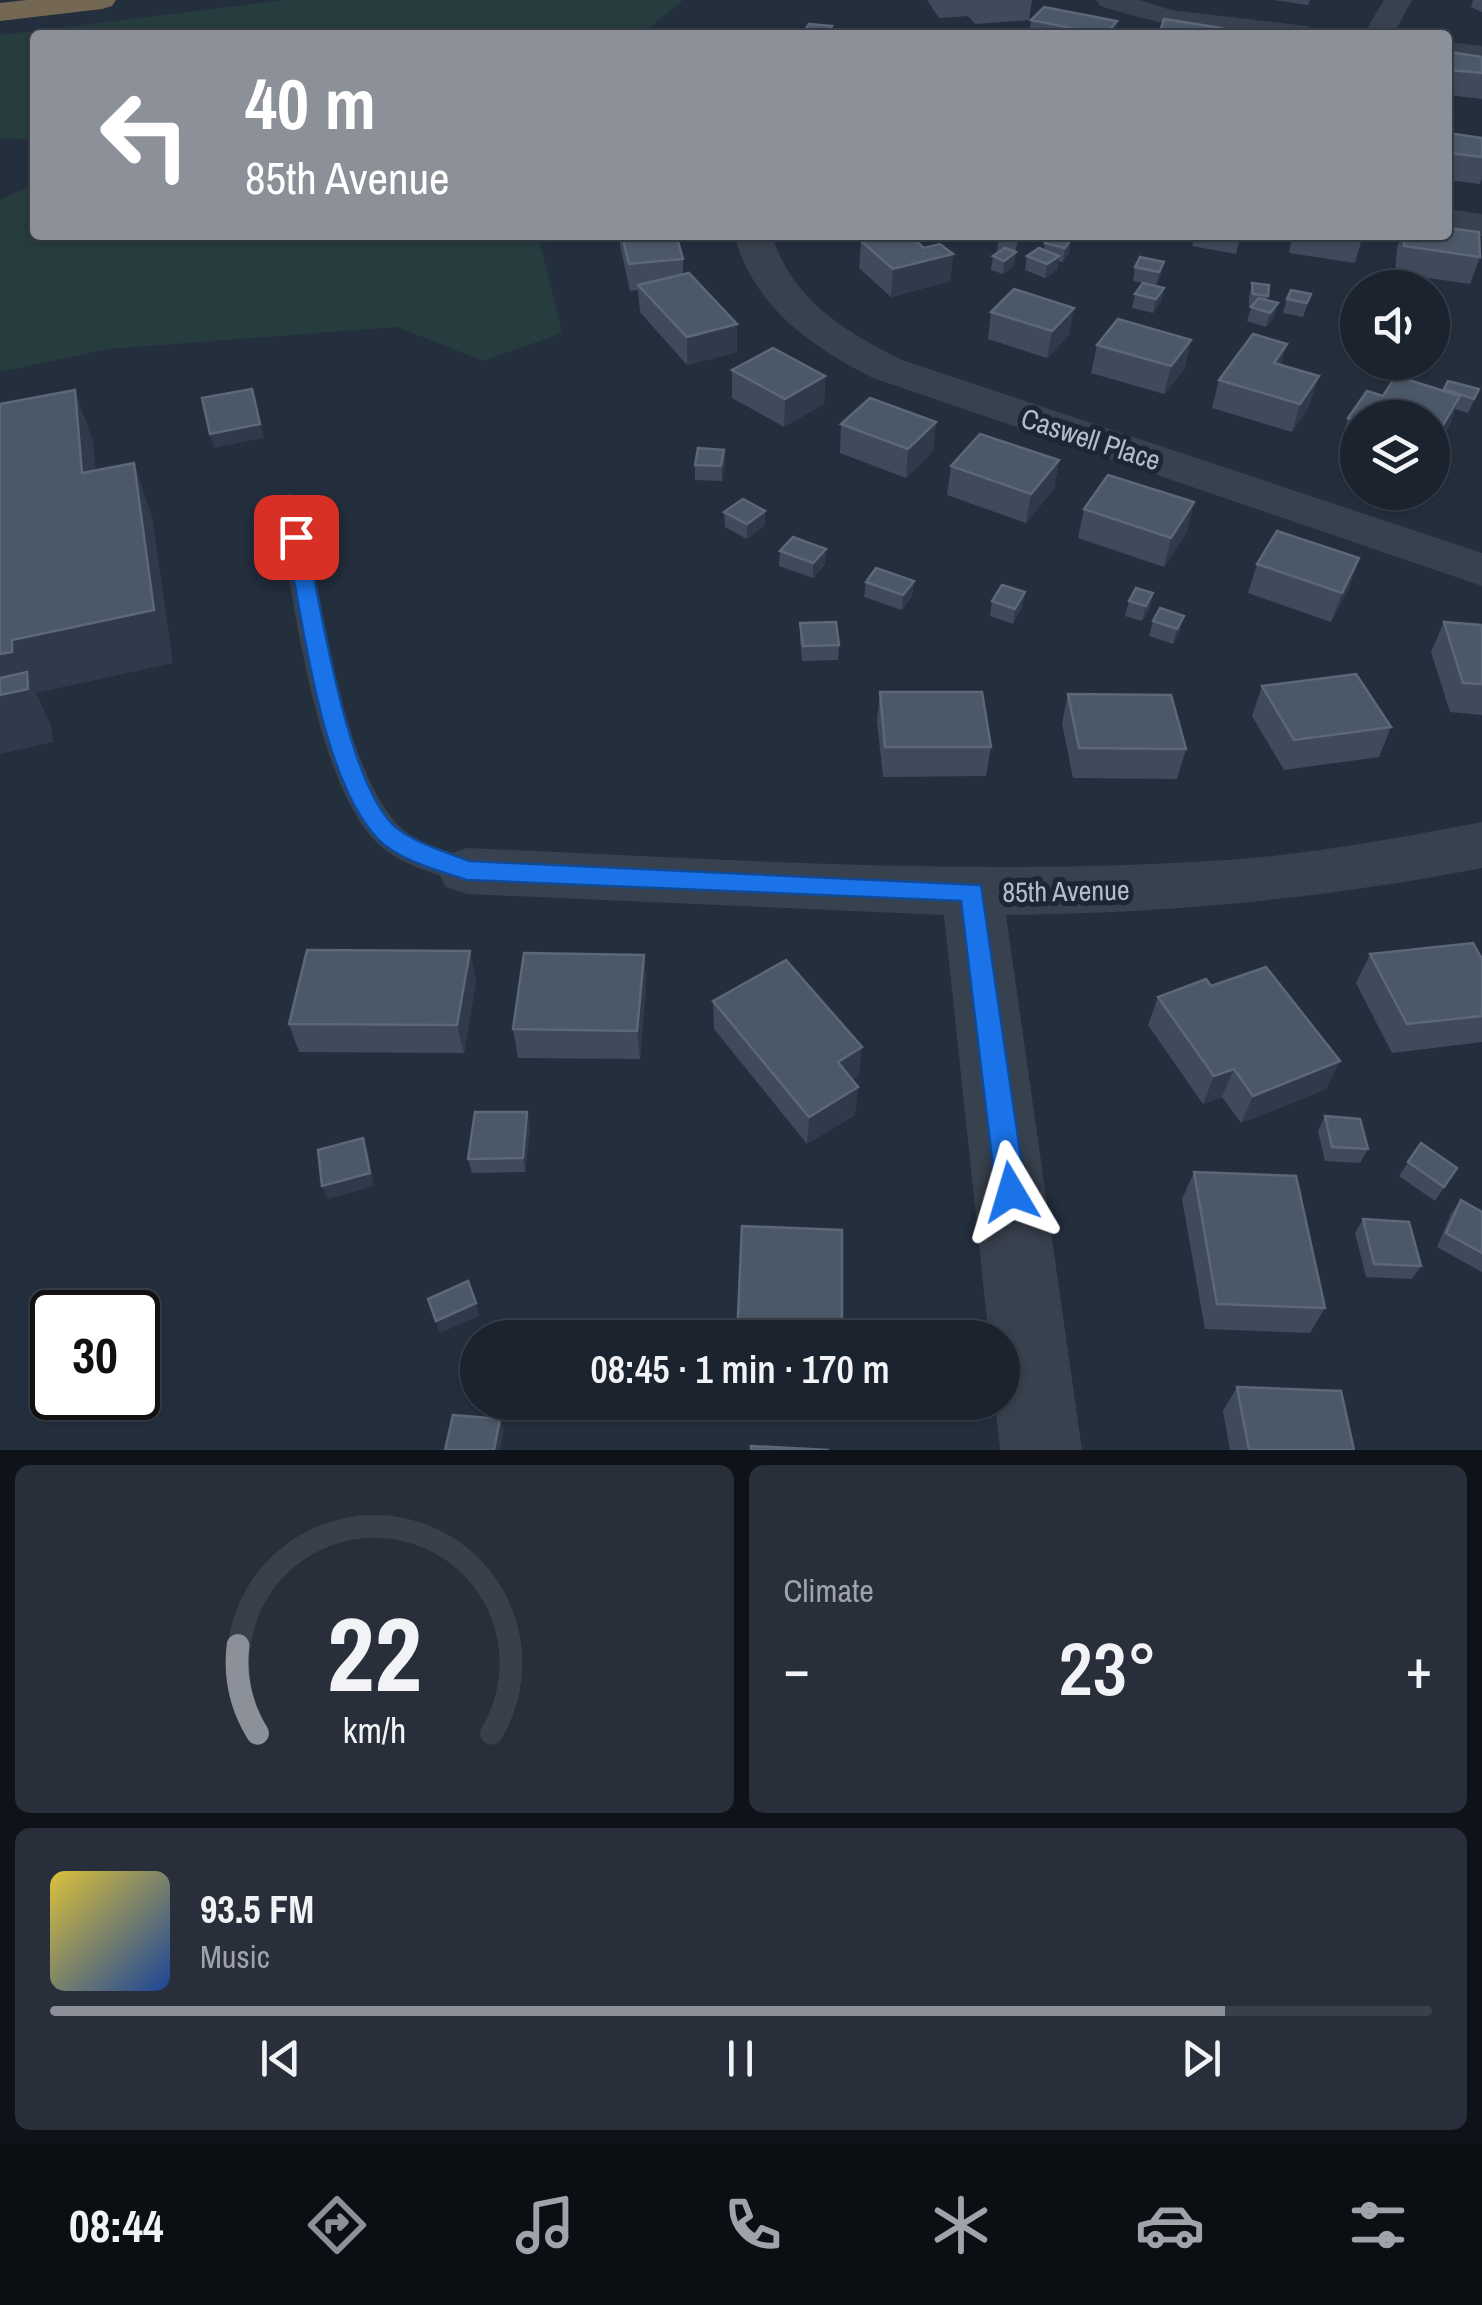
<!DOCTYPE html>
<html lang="en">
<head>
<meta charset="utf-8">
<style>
  body { margin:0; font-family:"Archivo Narrow",sans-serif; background:#282f3a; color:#f1f3f6; height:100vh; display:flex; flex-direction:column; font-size:38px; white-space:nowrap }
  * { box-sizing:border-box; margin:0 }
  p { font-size:32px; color:#a0a4aa }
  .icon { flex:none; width:55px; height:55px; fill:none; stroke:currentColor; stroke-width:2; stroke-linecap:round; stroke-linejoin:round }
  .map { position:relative; height:1450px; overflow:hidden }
  .panel { display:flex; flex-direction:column; gap:15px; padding:15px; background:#0f1319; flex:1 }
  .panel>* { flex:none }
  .top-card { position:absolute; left:30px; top:30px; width:1422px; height:210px; border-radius:10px; box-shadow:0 2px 8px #0004,0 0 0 2px #39404a; background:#8c9099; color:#fff; overflow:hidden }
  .buttons { position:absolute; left:1340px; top:270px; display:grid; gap:20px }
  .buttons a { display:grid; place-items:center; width:110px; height:110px; border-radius:50%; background:#1b232e; box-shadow:0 2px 8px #0004,0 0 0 2px #39404a; font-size:50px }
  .speed { position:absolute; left:30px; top:1290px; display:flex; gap:20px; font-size:50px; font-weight:700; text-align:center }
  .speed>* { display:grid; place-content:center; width:130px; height:130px; border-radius:50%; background:#1b232e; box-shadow:0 2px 8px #0004,0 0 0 2px #39404a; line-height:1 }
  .speed .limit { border:5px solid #111; border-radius:15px; background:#fff; color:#111 }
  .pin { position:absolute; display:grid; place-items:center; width:85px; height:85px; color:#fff; margin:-42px; border-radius:20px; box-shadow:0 5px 15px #0006 }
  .me { position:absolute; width:110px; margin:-55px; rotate:353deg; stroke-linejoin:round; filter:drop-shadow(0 0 8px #0008) }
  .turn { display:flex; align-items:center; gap:35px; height:210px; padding:0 50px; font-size:45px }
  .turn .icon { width:130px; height:130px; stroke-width:2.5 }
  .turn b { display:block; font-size:70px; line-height:85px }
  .big { font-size:75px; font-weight:600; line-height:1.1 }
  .panel .card { flex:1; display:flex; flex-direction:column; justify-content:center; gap:15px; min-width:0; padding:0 35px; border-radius:15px; background:#282f3a }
  .panel .dial { align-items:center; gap:0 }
  .dial svg { height:260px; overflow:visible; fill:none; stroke:#39404a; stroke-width:7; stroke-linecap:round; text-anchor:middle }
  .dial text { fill:#f1f3f6; stroke:none }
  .song { display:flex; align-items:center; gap:30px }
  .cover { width:120px; height:120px; border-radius:15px; background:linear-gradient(135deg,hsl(50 70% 55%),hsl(220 70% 35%)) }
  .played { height:10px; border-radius:5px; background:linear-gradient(90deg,#8c9099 85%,#39404a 85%) }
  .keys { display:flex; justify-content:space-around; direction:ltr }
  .heat { display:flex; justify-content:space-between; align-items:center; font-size:55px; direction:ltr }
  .panel .tiles { flex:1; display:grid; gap:15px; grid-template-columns:1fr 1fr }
  .card:last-child { grid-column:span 2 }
  .trip { position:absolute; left:460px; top:1320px; width:560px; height:100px; border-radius:50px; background:#1b232e; box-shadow:0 2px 8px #0004,0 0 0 2px #39404a; font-weight:600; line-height:100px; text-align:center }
  .menu { display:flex; height:160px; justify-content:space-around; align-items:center; background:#0b0e12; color:#a0a4aa }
  .menu .icon { width:70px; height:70px }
  .menu .current { color:#8c9099 }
  .menu b { font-size:45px; color:#f1f3f6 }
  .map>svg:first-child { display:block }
  .green { fill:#263c3f }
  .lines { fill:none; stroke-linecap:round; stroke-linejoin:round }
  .service { fill:#38414e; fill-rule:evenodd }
  .minor { fill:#38414e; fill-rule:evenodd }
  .motorway { fill:#746855; fill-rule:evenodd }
  .wall { fill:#3f4b5c }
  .shaded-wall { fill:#2f3b4b }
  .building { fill:#4b5868; stroke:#5c6777; stroke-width:2.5 }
  .route { fill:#1a73e8; stroke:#114b97; stroke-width:2.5 }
  .labels { text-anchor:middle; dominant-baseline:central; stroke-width:10; stroke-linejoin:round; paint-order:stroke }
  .street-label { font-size:28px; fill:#b4bcc9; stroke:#1d2633 }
</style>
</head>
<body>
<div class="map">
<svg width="1482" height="1450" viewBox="0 0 1482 1450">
  <rect width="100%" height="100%" fill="#242f3e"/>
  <g class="green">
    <path d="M287 0H683L640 35H35V140L0 138V35Z"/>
    <path d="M35 184V235H538L562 333 483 361 397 327 108 349 0 372V200Z"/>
  </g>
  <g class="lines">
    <path class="service" d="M289 493 302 501C320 589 338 755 396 823 416 845 452 852 479 862L483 871 479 880 467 884C439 875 406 867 383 848 315 793 292 586 276 501Z"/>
    <g class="minor">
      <path d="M1096 0H1140L1171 10 1306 26 1317 29 1321 35C1235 35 1183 32 1100 6Z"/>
      <path d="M1384 0H1412L1393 35H1363Z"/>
      <path d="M1448 42 1482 46V64L1448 60Z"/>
      <path d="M1448 209 1482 214V236L1448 231Z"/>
      <path d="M734 235H772C792 300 844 331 902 360L1482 553V586L873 378C809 345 754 307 734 235Z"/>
      <path d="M1482 822V868C1322 899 1169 913 1006 915L1082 1450H1000L995 1402H1002V1338H989L944 915 467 894 446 887 437 871 446 855 467 848C720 859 973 877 1226 860 1313 854 1397 838 1482 822Z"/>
    </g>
    <path class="motorway" d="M27 0H116L112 6 102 9 0 21V3Z"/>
  </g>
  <g class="wall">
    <path d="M927 0H1032L1029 20 975 24 968 16 939 18Z"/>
    <path d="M1274 0H1310L1308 5Z"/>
    <path d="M1473 0H1482V12L1471 7Z"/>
    <path d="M1031 20 1117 21 1115 35H1029Z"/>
    <path d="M832 26V35H805V30Z"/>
    <path d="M1450 52 1482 57V99L1448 95V59Z"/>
    <path d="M1448 107 1453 115 1449 128 1448 127Z"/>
    <path d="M1448 133 1482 138V178L1480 184 1448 180Z"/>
    <path d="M620 235H676L683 259V274L737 324V352L687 365 640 312 638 290 630 291 620 245Z"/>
    <path d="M999 235H1020L1015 252 1014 266 1003 274 991 270 993 256 1001 251H997Z"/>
    <path d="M1164 235H1241L1236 254 1192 246 1194 240Z"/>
    <path d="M1292 235H1363L1355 263 1289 253Z"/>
    <path d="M1401 235H1448L1480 257 1470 284 1395 273 1397 248Z"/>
    <path d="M1071 239 1069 253 1063 262 1058 261 1057 270 1045 278 1025 270 1027 256 1044 250 1045 243Z"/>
    <path d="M861 241 924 248 953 254 950 281 891 297 859 268Z"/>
    <path d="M1164 262 1161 275 1156 286 1164 288 1161 302 1153 313 1132 308 1135 294 1143 283 1133 281 1135 267Z"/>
    <path d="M1252 283 1268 296 1267 300 1274 317 1266 327 1247 321 1251 308H1249V297Z"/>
    <path d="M1311 294 1303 317 1283 313 1287 299Z"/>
    <path d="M991 312 1069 335 1047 358 988 339Z"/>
    <path d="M1097 345 1185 368 1164 394 1091 373Z"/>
    <path d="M1370 362H1417L1408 380 1443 391 1448 381 1479 389 1468 413 1455 409 1450 424 1432 453V418H1358V453L1339 447 1348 418 1383 396 1394 379 1367 371Z"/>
    <path d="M1281 365 1310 404 1292 432 1212 408 1219 380Z"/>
    <path d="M732 370 825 376 824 404 784 427 732 398Z"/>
    <path d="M936 422 933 451 906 478 840 453 841 424Z"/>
    <path d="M724 450 725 464 722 481 695 480V465Z"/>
    <path d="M1059 460 1054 489 1026 523 947 495 951 466Z"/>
    <path d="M1084 509 1187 532 1164 567 1078 538Z"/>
    <path d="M765 511V525L747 539 725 527 724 512Z"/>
    <path d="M780 551 825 564 813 578 779 566Z"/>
    <path d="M1359 558 1349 588 1331 622 1248 593 1257 564Z"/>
    <path d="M914 581 912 596 902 610 864 597 866 582Z"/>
    <path d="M1025 592 1022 607 1013 624 990 616 992 601Z"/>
    <path d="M1129 601 1150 608 1142 621 1125 616Z"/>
    <path d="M1153 621 1180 631 1173 644 1149 636Z"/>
    <path d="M1444 622 1482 625V715L1450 712 1431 652Z"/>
    <path d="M800 623 839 645 838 660 802 661 800 638Z"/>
    <path d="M1262 686 1391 727 1379 757 1284 770 1252 716Z"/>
    <path d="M880 692 991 747 986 776 883 777 877 721Z"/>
    <path d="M1068 694 1186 749 1177 779 1073 778 1062 723Z"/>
    <path d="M1370 954 1482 959V1042L1392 1053 1356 983Z"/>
    <path d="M644 955 646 984 640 1059 518 1058 513 1029Z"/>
    <path d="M476 980 464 1053 299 1052 289 1024Z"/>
    <path d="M1211 986 1326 1089 1241 1123 1222 1097 1203 1104 1148 1025 1158 997Z"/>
    <path d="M713 1001 859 1075 852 1080 855 1115 807 1144 714 1029Z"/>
    <path d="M527 1112 530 1127 525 1172 472 1173 468 1159Z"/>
    <path d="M1325 1116 1368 1149 1360 1163 1325 1161 1318 1131Z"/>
    <path d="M1408 1162 1457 1168 1435 1201 1399 1176Z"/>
    <path d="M1194 1172 1325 1308 1310 1333 1205 1329 1182 1199Z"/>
    <path d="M1461 1200 1482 1212V1272L1437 1247 1451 1214Z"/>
    <path d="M1363 1219 1421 1266 1412 1279 1366 1277 1355 1233Z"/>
    <path d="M1237 1387 1354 1450H1230L1223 1411Z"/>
  </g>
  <g class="shaded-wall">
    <path d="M1117 21 1115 35H1104Z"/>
    <path d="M544 235H560V240L545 243Z"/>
    <path d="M1071 239 1069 253 1063 262 1065 248Z"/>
    <path d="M1016 252 1014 266 1003 274 1004 261Z"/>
    <path d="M953 254 950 281 891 297 893 269Z"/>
    <path d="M1059 256 1057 270 1045 278 1047 264Z"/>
    <path d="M1164 262 1161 275 1156 286 1159 272Z"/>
    <path d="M1164 288 1161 302 1153 313 1156 299Z"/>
    <path d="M1278 303 1274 317 1266 327 1270 313Z"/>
    <path d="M1074 308 1069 335 1047 358 1052 331Z"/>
    <path d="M737 324V352L687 365V337Z"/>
    <path d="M1191 340 1185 368 1164 394 1171 366Z"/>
    <path d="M1287 344 1279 372 1274 363Z"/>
    <path d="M825 376 824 404 784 427 785 399Z"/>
    <path d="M1319 376 1310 404 1292 432 1300 404Z"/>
    <path d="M252 389 264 438 214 448 210 434Z"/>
    <path d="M75 390 93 442 102 526 82 473Z"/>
    <path d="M1460 396 1450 424 1432 453V444Z"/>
    <path d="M936 422 933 451 906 478 908 449Z"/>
    <path d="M724 450 725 464 722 481 721 466Z"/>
    <path d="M1059 460 1054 489 1026 523 1031 494Z"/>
    <path d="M134 463 152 516 173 663 36 693 51 726 53 742 0 754V654Z"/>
    <path d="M1194 502 1187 532 1164 567 1171 538Z"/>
    <path d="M765 511V525L747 539V524Z"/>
    <path d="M826 549 825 564 813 578V563Z"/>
    <path d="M1359 558 1349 588 1331 622 1342 593Z"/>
    <path d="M914 581 912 596 902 610 903 595Z"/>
    <path d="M1025 592 1022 607 1013 624 1015 609Z"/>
    <path d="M1153 593 1150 608 1142 621 1146 606Z"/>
    <path d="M1184 616 1180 631 1173 644 1177 629Z"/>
    <path d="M470 951 476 980 464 1053 457 1025Z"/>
    <path d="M644 955 646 984 640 1059 637 1031Z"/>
    <path d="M862 1047 859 1075 835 1090 838 1062Z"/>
    <path d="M1340 1061 1326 1089 1241 1123 1253 1096Z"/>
    <path d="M1234 1069 1222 1097 1203 1104 1214 1076Z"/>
    <path d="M858 1087 855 1115 807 1144 809 1117Z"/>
    <path d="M527 1112 530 1127 525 1172 523 1158Z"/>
    <path d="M363 1138 368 1152 374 1186 328 1199 322 1186Z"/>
    <path d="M476 1303 479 1316 440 1333 436 1321Z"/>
    <path d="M500 1419 504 1431 500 1450H494Z"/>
  </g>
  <g class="building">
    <path d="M1044 7 1117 21 1105 35 1031 20Z"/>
    <path d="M1164 19 1222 28 1220 35H1159Z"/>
    <path d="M809 24 832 26 828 33 805 30Z"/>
    <path d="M658 30 697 35H653Z"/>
    <path d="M1258 30 1288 35H1256Z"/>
    <path d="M1450 52 1482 57V73L1450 70Z"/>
    <path d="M1448 107 1452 108 1453 115 1448 114Z"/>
    <path d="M1448 133 1482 138V157L1448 153Z"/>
    <path d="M1448 228 1479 232 1480 257 1404 246 1405 235H1448Z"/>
    <path d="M622 235H676L683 259 629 264Z"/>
    <path d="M885 235H909L924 248 940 244 953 254 893 269 861 241Z"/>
    <path d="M999 235H1018L1017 239 998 237Z"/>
    <path d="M1051 235H1052L1071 239 1065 248 1045 243Z"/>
    <path d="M1005 248 1016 252 1004 261 993 256Z"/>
    <path d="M1039 248 1059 256 1047 264 1027 256Z"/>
    <path d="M1140 257 1164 262 1159 272 1135 267Z"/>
    <path d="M689 273 737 324 687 337 638 285Z"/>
    <path d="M1143 283 1164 288 1156 299 1135 294Z"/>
    <path d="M1252 283 1269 285 1268 296 1253 294Z"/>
    <path d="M1014 289 1074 308 1052 331 991 312Z"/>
    <path d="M1291 290 1311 294 1307 303 1287 299Z"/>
    <path d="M1259 298 1278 303 1270 313 1251 307Z"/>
    <path d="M1118 319 1191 340 1171 366 1097 345Z"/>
    <path d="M1253 334 1287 344 1274 363 1319 376 1300 404 1219 380Z"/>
    <path d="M773 348 825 376 785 399 732 370Z"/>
    <path d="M1392 362H1414L1412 368Z"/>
    <path d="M1396 376 1460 396 1432 444V418H1358V421L1348 418 1367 391 1383 396Z"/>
    <path d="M1448 381 1479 389 1474 399 1444 389Z"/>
    <path d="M252 389 260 424 210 434 202 398Z"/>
    <path d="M75 390 82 473 134 463 154 610 12 640V652L0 654V404Z"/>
    <path d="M870 398 936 422 908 449 841 424Z"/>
    <path d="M980 434 1059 460 1031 494 951 466Z"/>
    <path d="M698 448 724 450 721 466 695 465Z"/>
    <path d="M1108 475 1194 502 1171 538 1084 509Z"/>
    <path d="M743 499 765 511 747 524 724 512Z"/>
    <path d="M1277 531 1359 558 1342 593 1257 564Z"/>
    <path d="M793 537 826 549 813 563 780 551Z"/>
    <path d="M876 568 914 581 903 595 866 582Z"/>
    <path d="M1002 585 1025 592 1015 609 992 601Z"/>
    <path d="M1136 588 1153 593 1146 606 1129 601Z"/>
    <path d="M1160 608 1184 616 1177 629 1153 621Z"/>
    <path d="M836 622 839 645 803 646 800 623Z"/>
    <path d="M1444 622 1482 625V684L1463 683Z"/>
    <path d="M27 672 28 689 0 695V678Z"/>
    <path d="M1356 674 1391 727 1294 740 1262 686Z"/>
    <path d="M880 692H982L991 747H885Z"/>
    <path d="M1068 694 1171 695 1186 749 1079 748Z"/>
    <path d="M1473 943 1482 959V1016L1407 1024 1370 954Z"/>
    <path d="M307 950 470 951 457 1025 289 1024Z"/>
    <path d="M524 953 644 955 637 1031 513 1029Z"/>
    <path d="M786 960 862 1047 838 1062 858 1087 809 1117 713 1001Z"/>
    <path d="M1266 967 1340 1061 1253 1096 1234 1069 1214 1076 1158 997 1206 979 1211 986Z"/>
    <path d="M475 1112H527L523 1158 468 1159Z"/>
    <path d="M1325 1116 1360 1119 1368 1149 1332 1147Z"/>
    <path d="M363 1138 370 1173 322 1186 318 1150Z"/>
    <path d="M1421 1143 1457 1168 1444 1187 1408 1162Z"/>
    <path d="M1194 1172 1296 1176 1325 1308 1217 1304Z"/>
    <path d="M1461 1200 1482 1212V1253L1446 1233Z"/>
    <path d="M1363 1219 1409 1222 1421 1266 1374 1264Z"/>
    <path d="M742 1226 842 1230V1338H737Z"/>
    <path d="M468 1281 476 1303 436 1321 428 1299Z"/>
    <path d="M1237 1387 1341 1391 1354 1450H1249Z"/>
    <path d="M453 1415 500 1419 494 1450H445Z"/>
    <path d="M751 1446 829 1450H751Z"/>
  </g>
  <path class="route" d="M296 531 306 537C320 601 348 792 398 829 419 844 445 852 469 861L981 885 1026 1192 1021 1202 1011 1206 1000 1202 996 1192 961 901 467 880C439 871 397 860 377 838 320 777 303 620 286 537Z"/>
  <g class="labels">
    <g class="street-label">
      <text transform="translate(1091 439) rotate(18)">Caswell Place</text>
      <text transform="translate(1066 891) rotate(-1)">85th Avenue</text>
    </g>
  </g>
</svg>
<div class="buttons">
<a><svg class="icon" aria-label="sound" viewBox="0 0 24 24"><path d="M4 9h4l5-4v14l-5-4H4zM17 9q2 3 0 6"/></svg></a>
<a><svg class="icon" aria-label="layers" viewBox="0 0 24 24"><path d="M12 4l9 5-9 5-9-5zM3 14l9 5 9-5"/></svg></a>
</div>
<div class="speed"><div class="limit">30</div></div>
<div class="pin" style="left:296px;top:537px;background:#d93025"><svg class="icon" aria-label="arrive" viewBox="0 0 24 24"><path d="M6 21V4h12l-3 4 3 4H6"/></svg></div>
<svg class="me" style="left:1011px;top:1192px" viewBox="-20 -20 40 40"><path d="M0-17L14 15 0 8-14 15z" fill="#1a73e8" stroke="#fff" stroke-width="4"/></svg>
<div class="trip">08:45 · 1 min · 170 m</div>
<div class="top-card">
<div class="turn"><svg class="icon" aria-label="left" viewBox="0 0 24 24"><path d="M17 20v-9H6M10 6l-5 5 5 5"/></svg><div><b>40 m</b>85th Avenue</div></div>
</div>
</div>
<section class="panel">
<div class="tiles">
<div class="card dial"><svg viewBox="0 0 100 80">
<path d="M14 69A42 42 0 1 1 86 69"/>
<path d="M14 69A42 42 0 0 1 8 42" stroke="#8c9099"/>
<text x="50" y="56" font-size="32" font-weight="700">22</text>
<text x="50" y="72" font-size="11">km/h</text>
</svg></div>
<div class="card"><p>Climate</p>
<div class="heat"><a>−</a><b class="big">23°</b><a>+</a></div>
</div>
<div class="card">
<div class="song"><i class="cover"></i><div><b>93.5 FM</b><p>Music</p></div></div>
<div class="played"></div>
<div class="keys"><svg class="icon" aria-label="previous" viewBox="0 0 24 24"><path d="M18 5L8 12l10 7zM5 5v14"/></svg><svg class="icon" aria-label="pause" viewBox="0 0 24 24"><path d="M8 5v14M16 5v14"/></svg><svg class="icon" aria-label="next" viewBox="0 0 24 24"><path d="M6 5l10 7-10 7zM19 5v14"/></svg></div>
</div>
</div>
</section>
<nav class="menu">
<b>08:44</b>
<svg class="icon current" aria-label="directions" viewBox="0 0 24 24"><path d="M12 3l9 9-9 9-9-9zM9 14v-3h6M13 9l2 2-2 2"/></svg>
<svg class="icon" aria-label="music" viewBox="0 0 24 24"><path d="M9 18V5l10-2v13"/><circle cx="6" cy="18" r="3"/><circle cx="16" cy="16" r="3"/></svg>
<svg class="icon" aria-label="phone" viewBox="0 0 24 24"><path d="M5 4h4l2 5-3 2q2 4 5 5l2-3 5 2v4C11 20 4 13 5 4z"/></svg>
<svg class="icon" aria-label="climate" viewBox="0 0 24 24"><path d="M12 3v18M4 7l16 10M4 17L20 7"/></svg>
<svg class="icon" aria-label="car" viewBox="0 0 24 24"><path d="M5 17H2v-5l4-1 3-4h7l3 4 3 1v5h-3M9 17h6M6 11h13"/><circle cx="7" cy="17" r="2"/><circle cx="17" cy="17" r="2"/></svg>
<svg class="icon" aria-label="filters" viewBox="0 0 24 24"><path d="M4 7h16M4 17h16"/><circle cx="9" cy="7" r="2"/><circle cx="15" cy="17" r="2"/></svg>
</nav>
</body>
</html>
